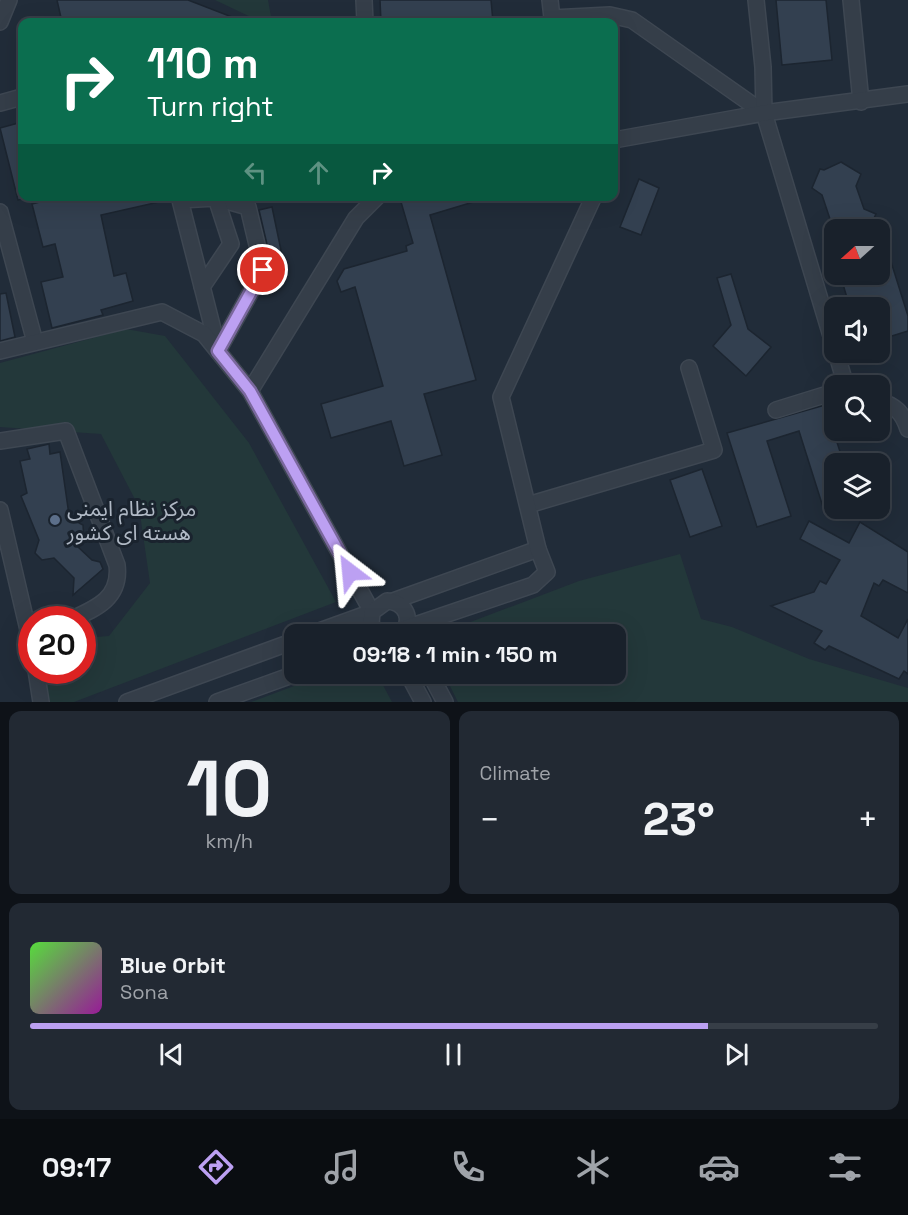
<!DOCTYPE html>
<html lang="en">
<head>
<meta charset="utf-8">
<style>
  body { margin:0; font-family:"Space Grotesk","Noto Sans Arabic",sans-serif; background:#222933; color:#f1f3f6; height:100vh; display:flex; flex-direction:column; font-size:22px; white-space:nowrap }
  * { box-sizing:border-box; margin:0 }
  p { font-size:20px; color:#9fa3a9 }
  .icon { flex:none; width:33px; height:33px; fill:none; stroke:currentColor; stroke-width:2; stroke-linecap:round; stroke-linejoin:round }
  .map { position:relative; height:702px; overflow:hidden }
  .side { display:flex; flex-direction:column; gap:9px; padding:9px; background:#0e1218; flex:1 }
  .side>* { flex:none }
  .hud { position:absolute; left:18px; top:18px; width:600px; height:183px; border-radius:12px; box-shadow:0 6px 24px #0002,0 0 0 2px #373e47; background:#0b6e4f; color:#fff; overflow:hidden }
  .needle { width:39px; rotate:249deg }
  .buttons { position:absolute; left:824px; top:219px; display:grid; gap:12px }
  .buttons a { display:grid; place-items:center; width:66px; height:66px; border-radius:12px; background:#19212b; box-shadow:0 6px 24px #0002,0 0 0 2px #373e47; font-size:30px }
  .speed { position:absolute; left:18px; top:606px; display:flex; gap:12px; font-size:30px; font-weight:700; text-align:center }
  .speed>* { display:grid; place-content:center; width:78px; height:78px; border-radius:50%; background:#19212b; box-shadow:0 6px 24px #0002,0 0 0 2px #373e47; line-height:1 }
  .speed .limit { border:9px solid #d22; background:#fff; color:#111 }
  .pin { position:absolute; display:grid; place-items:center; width:51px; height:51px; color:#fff; margin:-26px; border:3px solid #fff; border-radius:50%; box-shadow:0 2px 6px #0007 }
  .me { position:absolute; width:66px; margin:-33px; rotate:331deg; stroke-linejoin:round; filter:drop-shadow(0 0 4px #0008) }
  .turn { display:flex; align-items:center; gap:21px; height:126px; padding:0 30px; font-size:27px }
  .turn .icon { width:78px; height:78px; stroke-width:2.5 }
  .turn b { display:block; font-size:42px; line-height:51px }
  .lanes { display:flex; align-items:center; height:57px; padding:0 30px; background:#0003; justify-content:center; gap:30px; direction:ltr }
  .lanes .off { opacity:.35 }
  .big { font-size:45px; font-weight:600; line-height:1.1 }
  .side .card { flex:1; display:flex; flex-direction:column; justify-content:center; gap:9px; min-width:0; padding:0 21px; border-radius:12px; background:#222933 }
  .side .dial { align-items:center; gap:0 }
  .dial b { font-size:78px; line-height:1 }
  .song { display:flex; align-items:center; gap:18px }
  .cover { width:72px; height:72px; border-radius:9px; background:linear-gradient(135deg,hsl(110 70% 55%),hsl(300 70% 35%)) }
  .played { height:6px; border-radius:3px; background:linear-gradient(90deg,#bca0f2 80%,#373e47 80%) }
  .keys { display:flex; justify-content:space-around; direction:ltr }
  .heat { display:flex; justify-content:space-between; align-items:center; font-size:33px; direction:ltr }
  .side .tiles { flex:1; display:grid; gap:9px; grid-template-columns:1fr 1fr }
  .card:last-child { grid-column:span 2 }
  .trip { position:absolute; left:284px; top:624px; width:342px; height:60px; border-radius:12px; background:#19212b; box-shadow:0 6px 24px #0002,0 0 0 2px #373e47; font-weight:600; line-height:60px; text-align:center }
  .dock { display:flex; height:96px; justify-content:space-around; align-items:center; background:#0a0d11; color:#9fa3a9 }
  .dock .icon { width:42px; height:42px }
  .dock .current { color:#bca0f2 }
  .dock b { font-size:27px; color:#f1f3f6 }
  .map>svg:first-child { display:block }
  .green { fill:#23383a }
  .building { fill:#334050; stroke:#1c2530; stroke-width:1.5 }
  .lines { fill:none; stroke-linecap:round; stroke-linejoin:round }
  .minor-casing { stroke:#3e4752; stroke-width:18 }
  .minor { stroke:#353e49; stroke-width:15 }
  .route-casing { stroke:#7a689d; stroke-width:15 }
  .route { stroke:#bca0f2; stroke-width:10 }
  .service-dot { fill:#5c6f8a; stroke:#1a232e; stroke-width:2 }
  .labels { text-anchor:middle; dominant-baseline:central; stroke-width:6; stroke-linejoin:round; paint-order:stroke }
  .poi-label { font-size:21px; fill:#b0b9c5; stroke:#1a232e; text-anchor:start }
</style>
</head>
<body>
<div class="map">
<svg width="908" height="702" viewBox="0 0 908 702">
  <rect width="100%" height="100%" fill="#212c39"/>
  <g class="green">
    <path d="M215 0H268L272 22H261Z"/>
    <path d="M126 329 165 336 249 443 336 602 74 702H49L45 671 82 670 83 638 109 636 150 583 139 507 101 434 0 427V363Z"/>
    <path d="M680 554 701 619 732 627 809 659 908 688V702H458L444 674H615V634H439L579 581Z"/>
    <path d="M326 674H377L392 702H251Z"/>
  </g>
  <g class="building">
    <path d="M57 0H188L232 17 208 22H62Z"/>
    <path d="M380 0H491L493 22H381Z"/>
    <path d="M776 0H826L832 60 782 65Z"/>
    <path d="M22 122V199L18 200 0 128Z"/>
    <path d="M841 162 861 174 856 186 864 209 876 214 868 230H825L830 219 822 195 812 188 820 169 824 170Z"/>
    <path d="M639 179 659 188 641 235 620 227Z"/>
    <path d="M63 196H158L159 202 101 215 114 276 126 273 133 301 101 310 103 315 52 328 41 282 63 277 55 244 43 247 32 204Z"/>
    <path d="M420 196H479L480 200 430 215 476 380 424 394 442 455 404 466 391 421 331 438 321 404 383 386 355 287 341 292 337 281 344 269 407 251 406 246 413 243 401 202Z"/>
    <path d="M272 207 282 255 270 257 259 210Z"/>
    <path d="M879 233H882L908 316V331L879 340V308H850L840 274H879Z"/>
    <path d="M731 274 748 329 771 347 746 376 713 346 731 325 717 278Z"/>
    <path d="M6 293 15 337 0 341V294Z"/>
    <path d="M825 405 844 464H834V503L823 507 799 431 767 441 791 516 757 527 727 433Z"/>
    <path d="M49 444 50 454 60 452 69 515 78 517 79 523 83 525 84 541 77 546 92 560 100 562 103 569 73 595 74 578 54 558 42 560 35 553 39 540 21 496 27 493 20 461 30 459 27 449Z"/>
    <path d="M702 469 722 526 690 537 670 480Z"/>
    <path d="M809 521 849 543 860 522 908 552V593L883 580 879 586 874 583 861 616 898 638 908 619V674L904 671 899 679 829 646 825 650 814 643 822 631 771 606 814 592 820 581 826 584 840 560 800 539Z"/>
  </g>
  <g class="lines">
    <defs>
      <g id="minor">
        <path d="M364 0 365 22"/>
        <path d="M550 0 552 18 610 15 632 20 764 113"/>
        <path d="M756 0 763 67 764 113 834 346"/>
        <path d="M851 0 861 102"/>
        <path d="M0 22 9 0"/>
        <path d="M0 103 22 97"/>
        <path d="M614 140 764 113 908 94"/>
        <path d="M216 198 248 207 263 270 218 351"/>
        <path d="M0 212 35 342"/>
        <path d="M202 287 231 244 216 198 180 200 217 345"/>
        <path d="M0 351 162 312 204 334 250 391 372 612 311 634"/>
        <path d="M836 352 846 386"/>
        <path d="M250 391 356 218 378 196"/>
        <path d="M879 401C895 405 903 413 908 429"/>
        <path d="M776 410 834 392"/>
        <path d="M0 441 66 431 117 565C121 598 97 608 70 620"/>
        <path d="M528 505 714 450 689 368"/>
        <path d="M0 510 32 647"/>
        <path d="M393 601 538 549"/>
        <path d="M378 634 371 624 372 612 387 601C406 602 414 620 401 634"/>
        <path d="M409 634 406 628 533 585 547 572 538 549 501 397 594 196"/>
        <path d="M36 670 41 702"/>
        <path d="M408 674 423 702"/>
        <path d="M430 674 445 702"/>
        <path d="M127 702 294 641"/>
        <path d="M217 702 295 674"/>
      </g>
    </defs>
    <use href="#minor" class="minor-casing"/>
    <use href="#minor" class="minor"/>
  </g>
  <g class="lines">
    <defs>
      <path id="route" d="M263 270 218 351 250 391 350 572"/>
    </defs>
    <use href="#route" class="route-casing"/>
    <use href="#route" class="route"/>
  </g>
  <circle class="service-dot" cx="55" cy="520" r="6"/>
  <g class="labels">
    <g class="poi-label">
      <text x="67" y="508">مرکز نظام ایمنی<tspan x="67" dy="24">هسته ای کشور</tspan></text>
    </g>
  </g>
</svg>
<div class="buttons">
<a><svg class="needle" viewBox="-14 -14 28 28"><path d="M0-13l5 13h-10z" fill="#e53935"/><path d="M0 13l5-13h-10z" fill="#9fa3a9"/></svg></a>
<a><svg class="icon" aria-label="sound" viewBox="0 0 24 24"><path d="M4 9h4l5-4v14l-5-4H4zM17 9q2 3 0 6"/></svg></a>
<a><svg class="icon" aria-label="search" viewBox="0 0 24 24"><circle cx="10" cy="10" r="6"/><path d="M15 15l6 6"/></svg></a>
<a><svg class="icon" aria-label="layers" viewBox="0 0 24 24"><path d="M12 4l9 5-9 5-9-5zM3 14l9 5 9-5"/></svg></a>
</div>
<div class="speed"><div class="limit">20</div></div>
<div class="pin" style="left:263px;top:270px;background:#d93025"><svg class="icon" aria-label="arrive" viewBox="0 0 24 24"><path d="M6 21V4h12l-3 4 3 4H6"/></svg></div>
<svg class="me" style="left:350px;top:572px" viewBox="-20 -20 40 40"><path d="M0-17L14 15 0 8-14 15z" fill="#bca0f2" stroke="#fff" stroke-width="4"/></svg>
<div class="trip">09:18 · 1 min · 150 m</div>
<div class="hud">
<div class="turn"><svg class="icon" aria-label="right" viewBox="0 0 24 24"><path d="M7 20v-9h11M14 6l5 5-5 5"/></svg><div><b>110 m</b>Turn right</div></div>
<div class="lanes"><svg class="icon off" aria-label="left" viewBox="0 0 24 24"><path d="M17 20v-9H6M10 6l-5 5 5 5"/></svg><svg class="icon off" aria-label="ahead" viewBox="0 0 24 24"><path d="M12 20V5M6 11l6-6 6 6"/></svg><svg class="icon" aria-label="right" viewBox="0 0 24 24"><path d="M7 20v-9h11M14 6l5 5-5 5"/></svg></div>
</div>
</div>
<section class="side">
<div class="tiles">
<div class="card dial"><b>10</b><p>km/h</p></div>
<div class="card"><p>Climate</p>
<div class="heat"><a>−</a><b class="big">23°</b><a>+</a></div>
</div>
<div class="card">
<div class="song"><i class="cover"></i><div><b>Blue Orbit</b><p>Sona</p></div></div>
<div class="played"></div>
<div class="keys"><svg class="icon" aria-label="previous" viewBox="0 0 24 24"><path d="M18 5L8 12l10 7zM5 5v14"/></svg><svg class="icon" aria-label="pause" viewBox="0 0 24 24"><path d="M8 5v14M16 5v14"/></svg><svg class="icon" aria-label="next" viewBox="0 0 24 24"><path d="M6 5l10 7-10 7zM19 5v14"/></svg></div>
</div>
</div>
</section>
<nav class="dock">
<b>09:17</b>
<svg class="icon current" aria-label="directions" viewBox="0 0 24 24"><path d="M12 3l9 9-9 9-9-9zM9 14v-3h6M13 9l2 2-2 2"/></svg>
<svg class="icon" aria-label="music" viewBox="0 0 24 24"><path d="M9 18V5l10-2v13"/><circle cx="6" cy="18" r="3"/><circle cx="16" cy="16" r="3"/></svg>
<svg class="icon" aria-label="phone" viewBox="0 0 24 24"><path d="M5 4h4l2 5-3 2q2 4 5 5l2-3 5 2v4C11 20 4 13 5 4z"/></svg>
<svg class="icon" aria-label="climate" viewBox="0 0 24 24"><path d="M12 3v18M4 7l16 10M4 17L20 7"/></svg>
<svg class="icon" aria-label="car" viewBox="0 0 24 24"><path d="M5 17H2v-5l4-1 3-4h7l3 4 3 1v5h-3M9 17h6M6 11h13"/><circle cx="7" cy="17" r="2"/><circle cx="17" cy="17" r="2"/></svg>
<svg class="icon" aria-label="filters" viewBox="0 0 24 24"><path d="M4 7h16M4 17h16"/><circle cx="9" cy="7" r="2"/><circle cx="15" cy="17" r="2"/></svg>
</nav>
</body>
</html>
